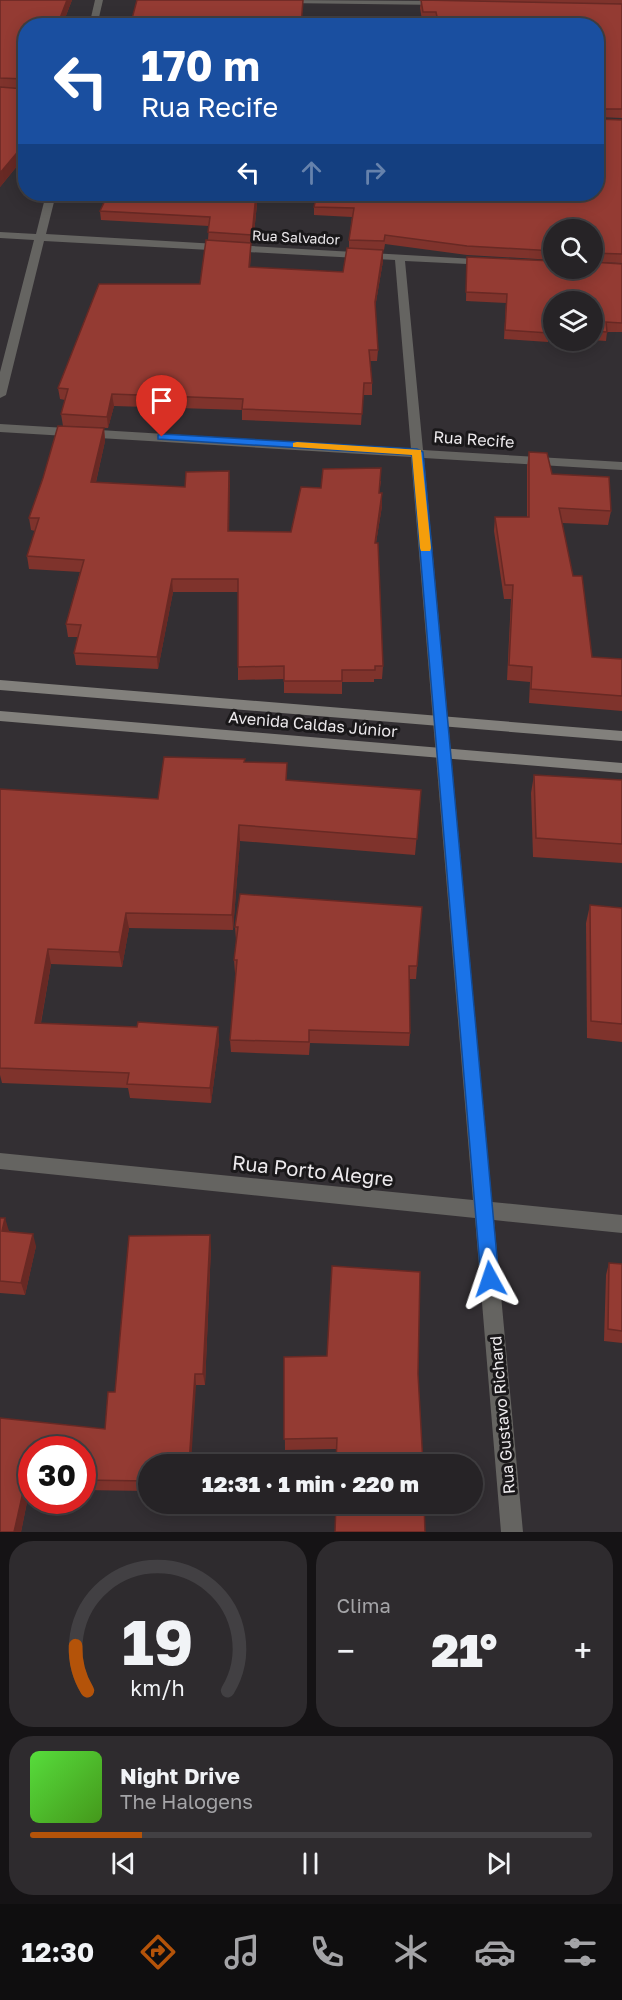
<!DOCTYPE html>
<html lang="pt">
<head>
<meta charset="utf-8">
<style>
  body { margin:0; font-family:"Golos Text",sans-serif; background:#2e2b2e; color:#f1f3f6; height:100vh; display:flex; flex-direction:column; font-size:22px; white-space:nowrap }
  * { box-sizing:border-box; margin:0 }
  p { font-size:20px; color:#a4a4a7 }
  .icon { flex:none; width:33px; height:33px; fill:none; stroke:currentColor; stroke-width:2; stroke-linecap:round; stroke-linejoin:round }
  .map { position:relative; height:1532px; overflow:hidden }
  .side { display:flex; flex-direction:column; gap:9px; padding:9px; background:#151315; flex:1 }
  .side>* { flex:none }
  .banner { position:absolute; left:18px; top:18px; width:586px; height:183px; border-radius:24px; box-shadow:0 3px 15px #0003,0 0 0 2px #424043; background:#1a4fa0; color:#fff; overflow:hidden }
  .fabs { position:absolute; left:543px; top:219px; display:grid; gap:12px }
  .fabs a { display:grid; place-items:center; width:60px; height:60px; border-radius:50%; background:#262326; box-shadow:0 3px 15px #0003,0 0 0 2px #424043; font-size:30px }
  .speed { position:absolute; left:18px; top:1436px; display:flex; gap:12px; font-size:30px; font-weight:700; text-align:center }
  .speed>* { display:grid; place-content:center; width:78px; height:78px; border-radius:50%; background:#262326; box-shadow:0 3px 15px #0003,0 0 0 2px #424043; line-height:1 }
  .speed .limit { border:9px solid #d22; background:#fff; color:#111 }
  .pin { position:absolute; display:grid; place-items:center; width:51px; height:51px; color:#fff; margin:-62px -26px; border-radius:50% 50% 50% 0; rotate:-45deg; box-shadow:0 0 6px #0007 }
  .pin .icon { rotate:45deg }
  .me { position:absolute; width:66px; margin:-33px; rotate:355deg; stroke-linejoin:round; filter:drop-shadow(0 0 4px #0008) }
  .turn { display:flex; align-items:center; gap:21px; height:126px; padding:0 24px; font-size:27px }
  .turn .icon { width:78px; height:78px; stroke-width:2.5 }
  .turn b { display:block; font-size:42px; line-height:51px }
  .lanes { display:flex; align-items:center; height:57px; padding:0 24px; background:#0003; justify-content:center; gap:30px; direction:ltr }
  .lanes .off { opacity:.35 }
  .big { font-size:45px; font-weight:800; line-height:1.1 }
  .side .card { flex:1; display:flex; flex-direction:column; justify-content:center; gap:9px; min-width:0; padding:0 21px; border-radius:24px; background:#2e2b2e }
  .side .dial { align-items:center; gap:0 }
  .dial svg { height:156px; overflow:visible; fill:none; stroke:#424043; stroke-width:7; stroke-linecap:round; text-anchor:middle }
  .dial text { fill:#f1f3f6; stroke:none }
  .song { display:flex; align-items:center; gap:18px }
  .cover { width:72px; height:72px; border-radius:9px; background:linear-gradient(135deg,hsl(110 70% 55%),hsl(100 70% 35%)) }
  .played { height:6px; border-radius:3px; background:linear-gradient(90deg,#b45309 20%,#424043 20%) }
  .keys { display:flex; justify-content:space-around; direction:ltr }
  .heat { display:flex; justify-content:space-between; align-items:center; font-size:33px; direction:ltr }
  .side .tiles { flex:1; display:grid; gap:9px; grid-template-columns:1fr 1fr }
  .card:last-child { grid-column:span 2 }
  .trip { position:absolute; left:138px; top:1454px; width:345px; height:60px; border-radius:30px; background:#262326; box-shadow:0 3px 15px #0003,0 0 0 2px #424043; font-weight:800; line-height:60px; text-align:center }
  .tabs { display:flex; height:96px; justify-content:space-around; align-items:center; background:#0f0e0f; color:#a4a4a7 }
  .tabs .icon { width:42px; height:42px }
  .tabs .active { color:#b45309 }
  .tabs b { font-size:27px; color:#f1f3f6 }
  .map>svg:first-child { display:block }
  .lines { fill:none; stroke-linecap:round; stroke-linejoin:round }
  .minor { fill:#656461; fill-rule:evenodd }
  .secondary { fill:#82807c; fill-rule:evenodd }
  .wall { fill:#7f332c }
  .shaded-wall { fill:#682924 }
  .building { fill:#943b33; stroke:#682924; stroke-width:1.5 }
  .route { fill:#1a73e8; stroke:#114b97; stroke-width:1.5 }
  .slow { fill:#f59e0b }
  .labels { text-anchor:middle; dominant-baseline:central; stroke-width:6; stroke-linejoin:round; paint-order:stroke }
  .far-street-label { font-size:14px; fill:#edeaed; stroke:#1a181a }
  .street-label { font-size:16px; fill:#edeaed; stroke:#1a181a }
  .near-street-label { font-size:20px; fill:#edeaed; stroke:#1a181a }
</style>
</head>
<body>
<div class="map">
<svg width="622" height="1532" viewBox="0 0 622 1532">
  <rect width="100%" height="100%" fill="#332f33"/>
  <g class="lines">
    <g class="minor">
      <path d="M95 0H103L97 26H89Z"/>
      <path d="M280 0 442 1 446 3 442 5 283 3Z"/>
      <path d="M46 194H56L46 234 492 260 493 262 488 265 405 261 423 450 622 462V470L424 458 492 1202 622 1215V1233L494 1220 523 1532H501L475 1218 0 1169V1153L473 1200 411 457 0 432V424L411 449 395 260 44 241 6 395 0 398V372L34 240 0 238V232L36 234Z"/>
    </g>
    <g class="secondary">
      <path d="M0 680 622 731V741L0 690Z"/>
      <path d="M0 711 622 763V773L0 721Z"/>
    </g>
  </g>
  <g class="wall">
    <path d="M0 0H72L62 26H26V155L0 187Z"/>
    <path d="M419 0H622V4L501 2 622 4V118L597 117V26H437L436 20H422L420 8 421 1Z"/>
    <path d="M598 119 622 120V263L592 262V230H554V260L467 255 385 244 384 250H383V261L375 308 378 350 377 361H370L372 383V395H363L361 425 242 420V410L114 406 108 428 63 426 61 414 65 400 60 399 58 388 200 284 208 240 209 226 101 220 100 211 108 194H258L253 243H251V253L250 268 343 272 349 248V240L352 217 314 215V207Z"/>
    <path d="M467 257 622 264V332H607L606 341 592 340V302H554V339H548V342L504 339 506 303 466 301Z"/>
    <path d="M104 428 105 441 96 482 185 487 229 471V531L291 532 321 488 381 481 379 493 382 506 376 543 383 666 382 679H374V682H342V694L284 693V679L238 680V592H173L158 669 76 665 74 653 78 637H68L66 624 80 572 29 569 27 556 35 531 31 530 29 518Z"/>
    <path d="M529 452 552 474 611 511 608 525 562 523 573 576 592 657 622 659V711L529 703 530 682 507 680 511 599H504L494 531 495 517H527V466Z"/>
    <path d="M245 762 287 780 421 790 415 855 240 841 233 930 129 928 122 967 51 964 41 1023 137 1027H218L219 1042 211 1103 130 1098 128 1088 2 1083 0 1075V789L158 799Z"/>
    <path d="M534 775 622 780V863L533 857 531 793Z"/>
    <path d="M590 905 622 908V1042L587 1038 586 923Z"/>
    <path d="M422 907 416 979H409L410 1033 409 1046 310 1043 309 1055 231 1052 230 1040 236 973H235L234 960 237 940H236L235 927Z"/>
    <path d="M0 1218 9 1231V1232L36 1246 25 1295 0 1293Z"/>
    <path d="M211 1247 205 1385H196L148 1464V1491L82 1490V1449H32V1500H47V1504L27 1502 21 1532H0V1418L105 1429 115 1392Z"/>
    <path d="M609 1263 622 1264V1343L604 1341 606 1275Z"/>
    <path d="M284 1357 418 1374 336 1449 285 1450Z"/>
  </g>
  <g class="shaded-wall">
    <path d="M67 0H72L62 26H57Z"/>
    <path d="M26 142V155L0 187V173Z"/>
    <path d="M256 194H258L253 243 252 235Z"/>
    <path d="M251 243V253L249 278V267Z"/>
    <path d="M383 250V261L374 313 375 302Z"/>
    <path d="M112 394 114 406 108 428 107 417Z"/>
    <path d="M104 428 105 441 93 495 91 482Z"/>
    <path d="M229 471 230 483 229 544 228 531Z"/>
    <path d="M382 493V506L374 555 375 543Z"/>
    <path d="M172 579 173 592 158 669 157 657Z"/>
    <path d="M239 825 240 841 233 930 232 915Z"/>
    <path d="M126 913 129 928 122 967 119 952Z"/>
    <path d="M48 949 51 964 38 1038 35 1023Z"/>
    <path d="M218 1027 219 1042 211 1103 210 1088Z"/>
    <path d="M5 1218 9 1231 5 1244 2 1231Z"/>
    <path d="M33 1234 36 1246 25 1295 21 1283Z"/>
    <path d="M210 1235 211 1247 205 1385 203 1374Z"/>
    <path d="M195 1374 196 1385 191 1464H189Z"/>
    <path d="M23 1492 27 1502 21 1532H14Z"/>
  </g>
  <g class="building">
    <path d="M0 0H67L57 26H26V79H25L0 78Z"/>
    <path d="M137 0H303L301 26H130Z"/>
    <path d="M421 0 622 4V109H597V26H439L436 12H423Z"/>
    <path d="M26 85V142L0 173V87L24 89Z"/>
    <path d="M597 118 598 119 622 120V254L592 253V230H554V251L467 246 385 235 384 241 349 240 354 208 314 207 317 194H597Z"/>
    <path d="M108 194H256L252 235 208 232 210 217 100 211Z"/>
    <path d="M206 240 251 243 249 267 343 272 347 248 383 250 375 302 378 350H369L372 383H364L362 414 242 409 243 399 112 394 107 417 61 414 68 389 58 388 99 284H200Z"/>
    <path d="M467 257 554 261V268H592V262L622 264V323L606 322 607 332 592 331V302H554V330L549 329V333L505 330 507 294 466 292Z"/>
    <path d="M58 426 104 428 91 482 185 487 186 472 229 471 228 531 291 532 301 487 321 488 323 469 381 468 379 493H382L375 543H378L383 666H375V670H342V681H284V666L238 667V579H172L157 657 74 653 81 625 66 624 84 560 27 556 39 518H29L43 478Z"/>
    <path d="M529 452 547 453 552 474 609 477 611 511 559 508 573 576H582L592 657 622 659V696L531 689 532 667 509 665 513 585H505L495 517H529Z"/>
    <path d="M164 757 245 759 244 762 287 763 286 780 421 790 417 839 239 825 232 915 126 913 119 952 48 949 35 1023 137 1027 138 1022 218 1027 210 1088 127 1084 129 1073 0 1068V789L158 799Z"/>
    <path d="M534 775 622 780V844L536 838Z"/>
    <path d="M240 894 422 907 417 966H409L410 1033 309 1030V1042L230 1040 237 960H234L238 927H235Z"/>
    <path d="M590 905 622 908V1024L591 1021Z"/>
    <path d="M0 1218H5L2 1231 33 1234 21 1283 0 1281Z"/>
    <path d="M210 1235 203 1374H195L189 1464H148V1481L82 1480V1449H32V1493L23 1492 14 1532H0V1418L105 1429 108 1392H115L129 1236Z"/>
    <path d="M609 1263 622 1264V1331L608 1329Z"/>
    <path d="M332 1266 420 1272 418 1374 423 1464H336L337 1438 284 1439V1357L327 1356Z"/>
    <path d="M336 1503H424L425 1532H335Z"/>
  </g>
  <path class="route" d="M162 434 417 449 423 452 499 1279 497 1285 490 1287 484 1285 481 1279 412 455 158 439V435Z"/>
  <path class="slow" d="M297 442 421 450 431 548 430 551H421L420 548 412 455 293 447V443Z"/>
  <g class="labels">
    <g class="far-street-label">
      <text transform="translate(296 237) rotate(3)">Rua Salvador</text>
    </g>
    <g class="street-label">
      <text transform="translate(474 439) rotate(4)">Rua Recife</text>
      <text transform="translate(313 724) rotate(5)">Avenida Caldas Júnior</text>
      <text transform="translate(502 1415) rotate(-95)">Rua Gustavo Richard</text>
    </g>
    <g class="near-street-label">
      <text transform="translate(313 1170) rotate(6)">Rua Porto Alegre</text>
    </g>
  </g>
</svg>
<div class="fabs">
<a><svg class="icon" aria-label="search" viewBox="0 0 24 24"><circle cx="10" cy="10" r="6"/><path d="M15 15l6 6"/></svg></a>
<a><svg class="icon" aria-label="layers" viewBox="0 0 24 24"><path d="M12 4l9 5-9 5-9-5zM3 14l9 5 9-5"/></svg></a>
</div>
<div class="speed"><div class="limit">30</div></div>
<div class="pin" style="left:162px;top:437px;background:#d93025"><svg class="icon" aria-label="arrive" viewBox="0 0 24 24"><path d="M6 21V4h12l-3 4 3 4H6"/></svg></div>
<svg class="me" style="left:490px;top:1279px" viewBox="-20 -20 40 40"><path d="M0-17L14 15 0 8-14 15z" fill="#1a73e8" stroke="#fff" stroke-width="4"/></svg>
<div class="trip">12:31 · 1 min · 220 m</div>
<div class="banner">
<div class="turn"><svg class="icon" aria-label="left" viewBox="0 0 24 24"><path d="M17 20v-9H6M10 6l-5 5 5 5"/></svg><div><b>170 m</b>Rua Recife</div></div>
<div class="lanes"><svg class="icon" aria-label="left" viewBox="0 0 24 24"><path d="M17 20v-9H6M10 6l-5 5 5 5"/></svg><svg class="icon off" aria-label="ahead" viewBox="0 0 24 24"><path d="M12 20V5M6 11l6-6 6 6"/></svg><svg class="icon off" aria-label="right" viewBox="0 0 24 24"><path d="M7 20v-9h11M14 6l5 5-5 5"/></svg></div>
</div>
</div>
<section class="side">
<div class="tiles">
<div class="card dial"><svg viewBox="0 0 100 80">
<path d="M14 69A42 42 0 1 1 86 69"/>
<path d="M14 69A42 42 0 0 1 8 46" stroke="#b45309"/>
<text x="50" y="56" font-size="32" font-weight="700">19</text>
<text x="50" y="72" font-size="11">km/h</text>
</svg></div>
<div class="card"><p>Clima</p>
<div class="heat"><a>−</a><b class="big">21°</b><a>+</a></div>
</div>
<div class="card">
<div class="song"><i class="cover"></i><div><b>Night Drive</b><p>The Halogens</p></div></div>
<div class="played"></div>
<div class="keys"><svg class="icon" aria-label="previous" viewBox="0 0 24 24"><path d="M18 5L8 12l10 7zM5 5v14"/></svg><svg class="icon" aria-label="pause" viewBox="0 0 24 24"><path d="M8 5v14M16 5v14"/></svg><svg class="icon" aria-label="next" viewBox="0 0 24 24"><path d="M6 5l10 7-10 7zM19 5v14"/></svg></div>
</div>
</div>
</section>
<nav class="tabs">
<b>12:30</b>
<svg class="icon active" aria-label="directions" viewBox="0 0 24 24"><path d="M12 3l9 9-9 9-9-9zM9 14v-3h6M13 9l2 2-2 2"/></svg>
<svg class="icon" aria-label="music" viewBox="0 0 24 24"><path d="M9 18V5l10-2v13"/><circle cx="6" cy="18" r="3"/><circle cx="16" cy="16" r="3"/></svg>
<svg class="icon" aria-label="phone" viewBox="0 0 24 24"><path d="M5 4h4l2 5-3 2q2 4 5 5l2-3 5 2v4C11 20 4 13 5 4z"/></svg>
<svg class="icon" aria-label="climate" viewBox="0 0 24 24"><path d="M12 3v18M4 7l16 10M4 17L20 7"/></svg>
<svg class="icon" aria-label="car" viewBox="0 0 24 24"><path d="M5 17H2v-5l4-1 3-4h7l3 4 3 1v5h-3M9 17h6M6 11h13"/><circle cx="7" cy="17" r="2"/><circle cx="17" cy="17" r="2"/></svg>
<svg class="icon" aria-label="filters" viewBox="0 0 24 24"><path d="M4 7h16M4 17h16"/><circle cx="9" cy="7" r="2"/><circle cx="15" cy="17" r="2"/></svg>
</nav>
</body>
</html>
